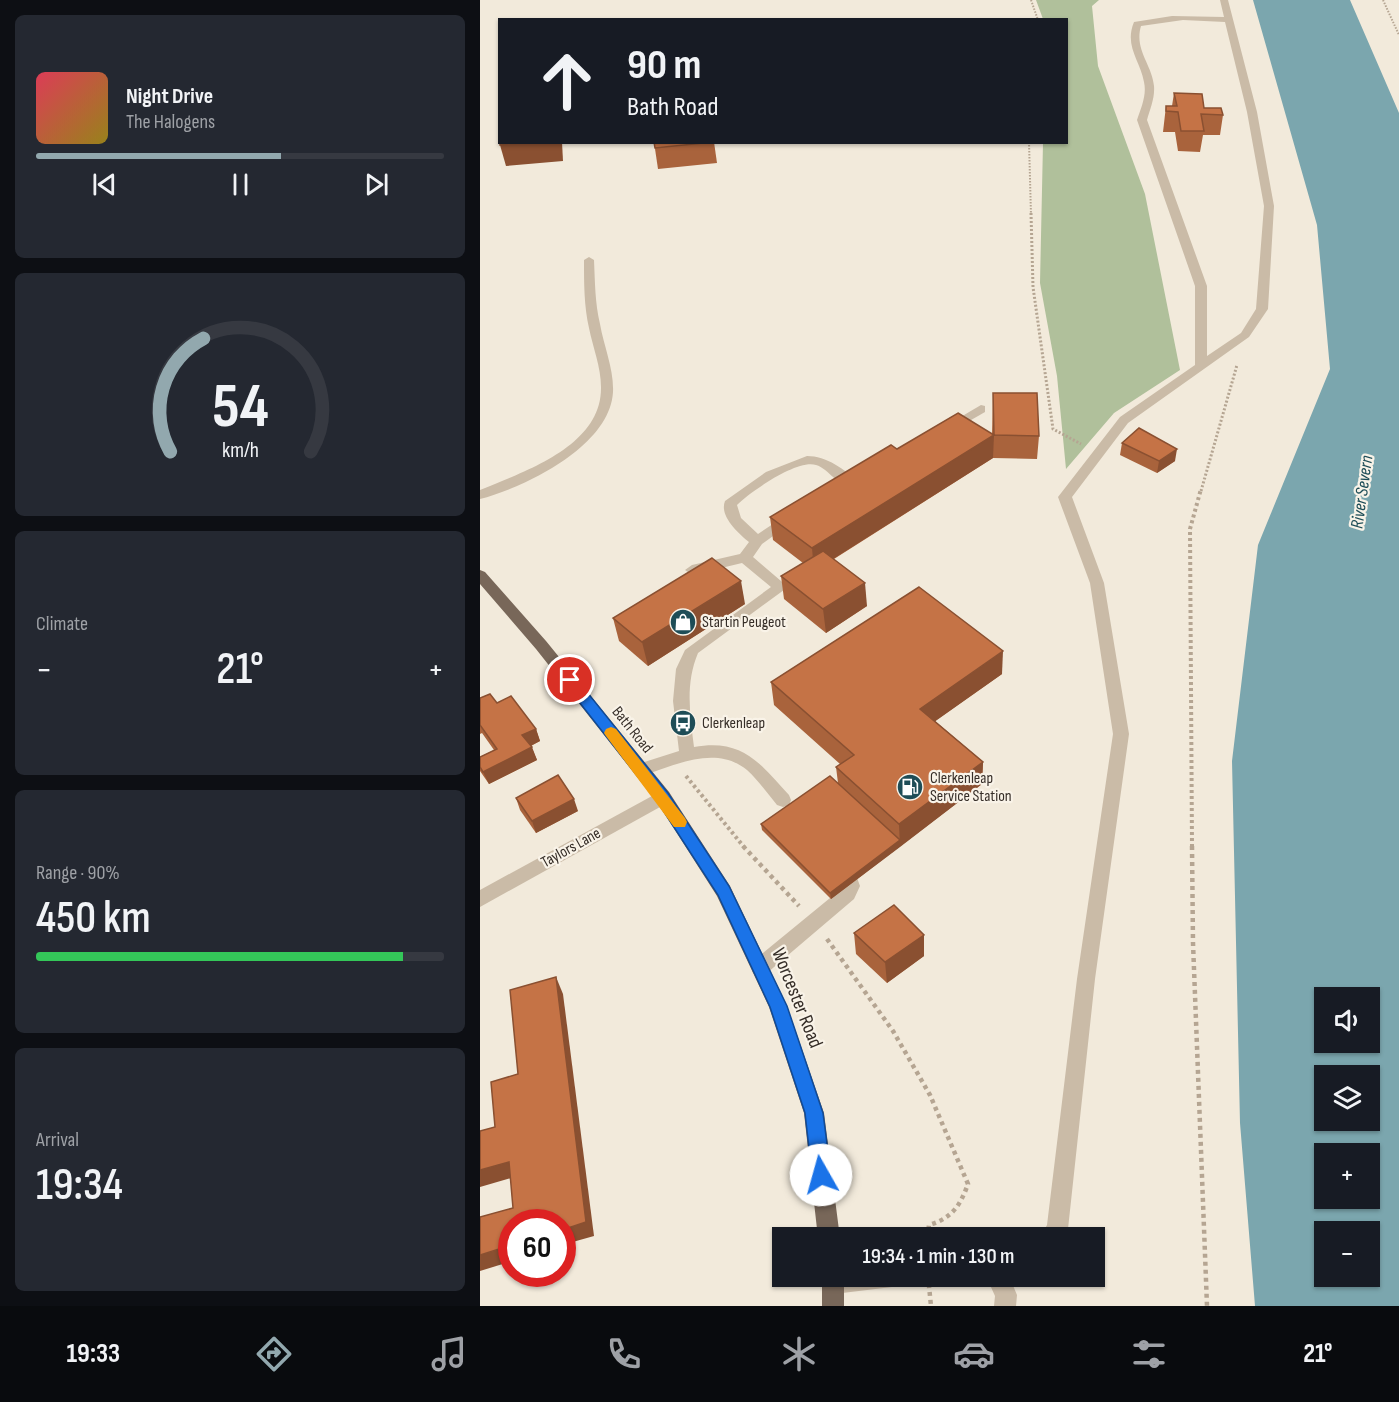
<!DOCTYPE html>
<html lang="en">
<head>
<meta charset="utf-8">
<style>
  body { margin:0; font-family:"Sofia Sans Condensed",sans-serif; background:#242831; color:#f1f3f6; height:100vh; display:flex; flex-direction:column; font-size:22px; white-space:nowrap }
  * { box-sizing:border-box; margin:0 }
  p { font-size:20px; color:#9ea1a6 }
  .icon { flex:none; width:33px; height:33px; fill:none; stroke:currentColor; stroke-width:2; stroke-linecap:round; stroke-linejoin:round }
  .map { position:relative; flex:1; overflow:hidden }
  .sheet { display:flex; flex-direction:column; gap:15px; padding:15px; background:#0d0f14; width:480px }
  .sheet>* { flex:none }
  .hud { position:absolute; left:18px; top:18px; width:570px; height:126px; border-radius:0px; box-shadow:0 2px 4px #0004; background:#171b24; color:#f1f3f6; overflow:hidden }
  .fabs { position:absolute; left:834px; top:987px; display:grid; gap:12px }
  .fabs a { display:grid; place-items:center; width:66px; height:66px; border-radius:0px; background:#171b24; box-shadow:0 2px 4px #0004; font-size:30px }
  .speed { position:absolute; left:18px; top:1209px; display:flex; gap:12px; font-size:30px; font-weight:700; text-align:center }
  .speed>* { display:grid; place-content:center; width:78px; height:78px; border-radius:50%; background:#171b24; box-shadow:0 2px 4px #0004; line-height:1 }
  .speed .limit { border:9px solid #d22; background:#fff; color:#111 }
  .pin { position:absolute; display:grid; place-items:center; width:51px; height:51px; color:#fff; margin:-26px; border:3px solid #fff; border-radius:50%; box-shadow:0 2px 6px #0007 }
  .me { position:absolute; width:66px; margin:-33px; rotate:353deg; stroke-linejoin:round; filter:drop-shadow(0 0 4px #0008) }
  .turn { display:flex; align-items:center; gap:21px; height:126px; padding:0 30px; font-size:27px }
  .turn .icon { width:78px; height:78px; stroke-width:2.5 }
  .turn b { display:block; font-size:42px; line-height:51px }
  .big { font-size:45px; font-weight:600; line-height:1.1 }
  .sheet .card { flex:1; display:flex; flex-direction:column; justify-content:center; gap:9px; min-width:0; padding:0 21px; border-radius:9px; background:#242831 }
  .sheet .dial { align-items:center; gap:0 }
  .dial svg { height:156px; overflow:visible; fill:none; stroke:#363941; stroke-width:7; stroke-linecap:round; text-anchor:middle }
  .dial text { fill:#f1f3f6; stroke:none }
  .song { display:flex; align-items:center; gap:18px }
  .cover { width:72px; height:72px; border-radius:9px; background:linear-gradient(135deg,hsl(350 70% 55%),hsl(50 70% 35%)) }
  .played { height:6px; border-radius:3px; background:linear-gradient(90deg,#92a8ae 60%,#363941 60%) }
  .keys { display:flex; justify-content:space-around; direction:ltr }
  .heat { display:flex; justify-content:space-between; align-items:center; font-size:33px; direction:ltr }
  .charge { height:9px; border-radius:4px; background:linear-gradient(90deg,#34c759 90%,#363941 0) }
  .trip { position:absolute; left:292px; top:1227px; width:333px; height:60px; border-radius:0px; background:#171b24; box-shadow:0 2px 4px #0004; font-weight:600; line-height:60px; text-align:center }
  .tab-bar { display:flex; height:96px; justify-content:space-around; align-items:center; background:#090b0e; color:#9ea1a6 }
  .tab-bar .icon { width:42px; height:42px }
  .tab-bar .current { color:#92a8ae }
  .tab-bar b { font-size:27px; color:#f1f3f6 }
  main { display:flex; flex:1; min-height:0 }
  .map>svg:first-child { display:block }
  .green { fill:#b0c09b }
  .water { fill:#7ba6ae; fill-rule:evenodd }
  .lines { fill:none; stroke-linecap:round; stroke-linejoin:round }
  .path-far3 { stroke:#b5a592; stroke-width:2; stroke-dasharray:1.5 1.5; stroke-linecap:butt }
  .path-far2 { stroke:#b5a592; stroke-width:3; stroke-dasharray:2 2; stroke-linecap:butt }
  .path-far1 { stroke:#b5a592; stroke-width:4; stroke-dasharray:3 3; stroke-linecap:butt }
  .path { stroke:#b5a592; stroke-width:4.5; stroke-dasharray:4 4; stroke-linecap:butt }
  .minor { fill:#cabba7; fill-rule:evenodd }
  .major { fill:#786759; fill-rule:evenodd }
  .wall { fill:#a9633c }
  .shaded-wall { fill:#8a5031 }
  .building { fill:#c57346; stroke:#8a5031; stroke-width:1.5 }
  .route { fill:#1a73e8; stroke:#114b97; stroke-width:1.5 }
  .slow { fill:#f59e0b }
  .labels { text-anchor:middle; dominant-baseline:central; stroke-width:4.5; stroke-linejoin:round; paint-order:stroke }
  .poi-label { font-size:16px; fill:#362e28; stroke:#f9f3e8; text-anchor:start }
  .street-label { font-size:16px; fill:#362e28; stroke:#f9f3e8 }
  .water-label { font-size:18px; font-style:italic; fill:#1e4d57; stroke:#f9f3e8 }
  .near-street-label { font-size:20px; fill:#362e28; stroke:#f9f3e8 }
</style>
</head>
<body>
<main>
<section class="sheet">
<div class="card">
<div class="song"><i class="cover"></i><div><b>Night Drive</b><p>The Halogens</p></div></div>
<div class="played"></div>
<div class="keys"><svg class="icon" aria-label="previous" viewBox="0 0 24 24"><path d="M18 5L8 12l10 7zM5 5v14"/></svg><svg class="icon" aria-label="pause" viewBox="0 0 24 24"><path d="M8 5v14M16 5v14"/></svg><svg class="icon" aria-label="next" viewBox="0 0 24 24"><path d="M6 5l10 7-10 7zM19 5v14"/></svg></div>
</div>
<div class="card dial"><svg viewBox="0 0 100 80">
<path d="M14 69A42 42 0 1 1 86 69"/>
<path d="M14 69A42 42 0 0 1 31 11" stroke="#92a8ae"/>
<text x="50" y="56" font-size="32" font-weight="700">54</text>
<text x="50" y="72" font-size="11">km/h</text>
</svg></div>
<div class="card"><p>Climate</p>
<div class="heat"><a>−</a><b class="big">21°</b><a>+</a></div>
</div>
<div class="card"><p>Range · 90%</p><b class="big">450 km</b><div class="charge"></div></div>
<div class="card"><p>Arrival</p><b class="big">19:34</b></div>
</section>
<div class="map">
<svg width="919" height="1306" viewBox="0 0 919 1306">
  <rect width="100%" height="100%" fill="#f2eadb"/>
  <path class="green" d="M556 0H619L612 6 618 66 665 194 700 370 634 413 586 469 577 376 560 283 563 143 586 142V20L563 19Z"/>
  <path class="water" d="M773 0H870L919 113V1306H775L760 1123 752 761 778 545 850 369 837 225ZM844 998H890V1042H844ZM844 1076H890V1120H844ZM844 1154H890V1198H844ZM844 1232H890V1276H844Z"/>
  <g class="lines">
    <g class="path-far3">
      <path d="M551 0 558 20"/>
      <path d="M903 0 919 35"/>
      <path d="M549 142 551 215"/>
    </g>
    <g class="path-far2">
      <path d="M551 213 553 287 573 429 601 444"/>
      <path d="M721 491 757 365"/>
    </g>
    <g class="path-far1">
      <path d="M206 776 264 847"/>
      <path d="M712 847 710 529 721 489"/>
    </g>
    <g class="path">
      <path d="M263 846 319 906"/>
      <path d="M712 846 713 943 727 1306"/>
      <path d="M347 939 413 1031 450 1095 488 1184C480 1206 472 1218 449 1225L447 1238"/>
      <path d="M448 1276 451 1306"/>
    </g>
    <g class="minor">
      <path d="M740 0H748L777 112 794 206 788 309 769 337 648 423 592 497 624 583 649 734 615 979 588 1229 584 1238H560L567 1225 597 979 633 734 610 583 578 497 640 417 715 365V286L657 120C661 108 667 95 664 82 660 60 644 46 654 22L692 16 744 17ZM703 20 745 22 767 112 784 206 776 309 761 333 727 356V286L667 120C670 109 675 98 674 86 672 64 654 50 661 26Z"/>
      <path d="M109 257 114 260C115 282 115 303 120 324 124 347 134 369 133 392 130 446 46 487 0 499V490C45 471 122 446 121 387 121 367 113 348 109 328 104 306 104 283 104 260Z"/>
      <path d="M501 405 505 406V412L472 431 468 432 462 428Z"/>
      <path d="M327 456C346 456 366 469 378 484L376 487C360 491 350 469 336 465 317 459 270 492 257 505L261 518 278 534 302 518H312L314 521 282 544 273 557 308 587 218 653C205 684 210 715 214 747 262 738 280 763 309 795L311 800 309 805 303 807 297 805C287 793 278 780 267 770 235 744 194 766 161 776L155 775 153 770 155 765 199 751 193 701 196 669 205 650 291 587 262 563 212 575 205 570 212 565 260 554 269 542C258 533 239 516 245 501L286 472Z"/>
      <path d="M183 790 189 792 191 797 189 802 0 907V890Z"/>
      <path d="M366 862 372 864 380 886 374 899 287 973 280 975 273 973 271 967 273 961 361 889 357 869 360 864Z"/>
      <path d="M346 1276H423L420 1284 412 1287 354 1294 346 1291 343 1283Z"/>
      <path d="M506 1276H529L537 1295 536 1306H514L515 1296Z"/>
    </g>
    <g class="major">
      <path d="M0 570 5 572 66 641 189 792 250 886 307 1006 344 1113 360 1238H338L324 1113 289 1007 237 896 177 802 56 649 0 584Z"/>
      <rect x="342" y="1276" width="22" height="30"/>
    </g>
  </g>
  <g class="wall">
    <path d="M694 93 724 108 743 115 740 135H723L720 152 698 151 695 132H683L686 106H692Z"/>
    <path d="M174 142H234L237 163 178 169Z"/>
    <path d="M513 393 559 436 557 459 513 458 354 559 387 606 346 633 304 599 301 576 323 563 293 540 290 517 417 449 512 434Z"/>
    <path d="M642 443 695 461 677 473 640 455Z"/>
    <path d="M265 604 168 666 139 641 133 618Z"/>
    <path d="M522 674 455 721 503 762 502 784 351 899 282 830 281 824 358 783 356 767 360 764 294 705 291 682Z"/>
    <path d="M0 698 17 703 56 729 60 741 51 746 57 760 9 784 0 771V757L14 750 2 733 0 734Z"/>
    <path d="M36 798 98 811 56 833 40 810Z"/>
    <path d="M374 933 444 935V956L407 983 376 954Z"/>
  </g>
  <g class="shaded-wall">
    <path d="M48 142H82L83 161 26 166 20 145Z"/>
    <path d="M514 435 513 458 334 571 332 548Z"/>
    <path d="M697 449 695 461 677 473 679 461Z"/>
    <path d="M261 581 265 604 168 666 162 642Z"/>
    <path d="M385 583 387 606 346 633 343 609Z"/>
    <path d="M523 651 522 674 440 732V709Z"/>
    <path d="M56 729 60 741 46 748 42 735Z"/>
    <path d="M52 747 57 760 9 784 3 772Z"/>
    <path d="M503 762 502 784 420 847 419 824Z"/>
    <path d="M94 799 98 811 56 833 52 821Z"/>
    <path d="M420 840V847L351 899 350 893Z"/>
    <path d="M444 935V956L407 983 405 962Z"/>
    <path d="M76 977 83 994 114 1236 82 1245Z"/>
    <path d="M29 1162 38 1176 0 1187V1170Z"/>
    <path d="M32 1245V1261L0 1271V1255Z"/>
  </g>
  <g class="building">
    <path d="M694 93 722 94 724 108H741L743 115 721 114 724 131H701L698 112 686 111V106H697Z"/>
    <path d="M20 142H48L20 145Z"/>
    <path d="M174 142H233L175 148Z"/>
    <path d="M513 393H557L559 436 514 435Z"/>
    <path d="M478 413 514 435 332 548 290 517 411 445 417 449Z"/>
    <path d="M659 428 697 449 679 461 642 443Z"/>
    <path d="M343 551 385 583 343 609 301 576Z"/>
    <path d="M232 558 261 581 162 642 133 618Z"/>
    <path d="M439 587 523 651 440 709 503 762 419 824 356 767 374 755 291 682Z"/>
    <path d="M10 694 17 703 31 696 56 729 42 735 52 747 3 772 0 767V757L17 749 0 725V698Z"/>
    <path d="M78 775 94 799 52 821 36 798Z"/>
    <path d="M350 776 420 840 350 893 281 824Z"/>
    <path d="M414 905 444 935 405 962 374 933Z"/>
    <path d="M76 977 106 1222 82 1230V1222H32V1245L0 1255V1217L33 1208 29 1162 0 1170V1131L15 1127 11 1082 38 1074 30 990Z"/>
  </g>
  <path class="route" d="M90 675 95 677 188 793 249 886 307 1006 343 1113 351 1175 348 1182 341 1185 335 1182 332 1175 325 1113 290 1007 238 895 177 801 85 684V677Z"/>
  <path class="slow" d="M131 727 136 729 205 818 207 822 205 827H194L126 736 124 733 126 729Z"/>
  <defs>
    <symbol id="shop-disc" viewBox="-11 -11 22 22"><circle r="9.5" fill="#1e4d57" stroke="#f9f3e8"/><path d="M-5-2.5h2.3a2.7 3.5 0 0 1 5.4 0H5L5.5 6h-11ZM-1.5-2.5h3a1.5 2.3 0 0 0-3 0Z" fill="#fff"/></symbol>
    <symbol id="bus-disc" viewBox="-11 -11 22 22"><circle r="9.5" fill="#1e4d57" stroke="#f9f3e8"/><path d="M-5-6H5V4H4V6H2V4H-2V6H-4V4H-5ZM-3.5-4V0h7V-4ZM-3.5 1.2v1.5H-2V1.2ZM2 1.2v1.5H3.5V1.2Z" fill="#fff"/></symbol>
    <symbol id="fuel-disc" viewBox="-11 -11 22 22"><circle r="9.5" fill="#1e4d57" stroke="#f9f3e8"/><path d="M-5.5-6h7V0h2V4h1.3V-2.5L3-4.5l.8-.8L6-3V5H2.5V1h-1V6h-7ZM-4.2-4.7v3.2H.2V-4.7Z" fill="#fff"/></symbol>
  </defs>
  <g fill-rule="evenodd">
    <use href="#shop-disc" x="188" y="607" width="30" height="30"/>
    <use href="#bus-disc" x="188" y="708" width="30" height="30"/>
    <use href="#fuel-disc" x="415" y="772" width="30" height="30"/>
  </g>
  <g class="labels">
    <g class="poi-label">
      <text x="222" y="622">Startin Peugeot</text>
      <text x="222" y="723">Clerkenleap</text>
      <text x="450" y="778">Clerkenleap<tspan x="450" dy="18">Service Station</tspan></text>
    </g>
    <g class="street-label">
      <text transform="translate(152 730) rotate(51)">Bath Road</text>
      <text transform="translate(91 848) rotate(-29)">Taylors Lane</text>
    </g>
    <g class="water-label">
      <text transform="translate(882 492) rotate(-82)">River Severn</text>
    </g>
    <g class="near-street-label">
      <text transform="translate(317 998) rotate(68)">Worcester Road</text>
    </g>
  </g>
</svg>
<div class="fabs">
<a><svg class="icon" aria-label="sound" viewBox="0 0 24 24"><path d="M4 9h4l5-4v14l-5-4H4zM17 9q2 3 0 6"/></svg></a>
<a><svg class="icon" aria-label="layers" viewBox="0 0 24 24"><path d="M12 4l9 5-9 5-9-5zM3 14l9 5 9-5"/></svg></a>
<a>+</a>
<a>−</a>
</div>
<div class="speed"><div class="limit">60</div></div>
<div class="pin" style="left:90px;top:680px;background:#d93025"><svg class="icon" aria-label="arrive" viewBox="0 0 24 24"><path d="M6 21V4h12l-3 4 3 4H6"/></svg></div>
<svg class="me" style="left:341px;top:1175px" viewBox="-20 -20 40 40"><circle r="19" fill="#fff"/><path d="M0-13L10 11 0 6-10 11z" fill="#1a73e8"/></svg>
<div class="trip">19:34 · 1 min · 130 m</div>
<div class="hud">
<div class="turn"><svg class="icon" aria-label="ahead" viewBox="0 0 24 24"><path d="M12 20V5M6 11l6-6 6 6"/></svg><div><b>90 m</b>Bath Road</div></div>
</div>
</div>
</main>
<nav class="tab-bar">
<b>19:33</b>
<svg class="icon current" aria-label="directions" viewBox="0 0 24 24"><path d="M12 3l9 9-9 9-9-9zM9 14v-3h6M13 9l2 2-2 2"/></svg>
<svg class="icon" aria-label="music" viewBox="0 0 24 24"><path d="M9 18V5l10-2v13"/><circle cx="6" cy="18" r="3"/><circle cx="16" cy="16" r="3"/></svg>
<svg class="icon" aria-label="phone" viewBox="0 0 24 24"><path d="M5 4h4l2 5-3 2q2 4 5 5l2-3 5 2v4C11 20 4 13 5 4z"/></svg>
<svg class="icon" aria-label="climate" viewBox="0 0 24 24"><path d="M12 3v18M4 7l16 10M4 17L20 7"/></svg>
<svg class="icon" aria-label="car" viewBox="0 0 24 24"><path d="M5 17H2v-5l4-1 3-4h7l3 4 3 1v5h-3M9 17h6M6 11h13"/><circle cx="7" cy="17" r="2"/><circle cx="17" cy="17" r="2"/></svg>
<svg class="icon" aria-label="filters" viewBox="0 0 24 24"><path d="M4 7h16M4 17h16"/><circle cx="9" cy="7" r="2"/><circle cx="15" cy="17" r="2"/></svg>
<b>21°</b>
</nav>
</body>
</html>
